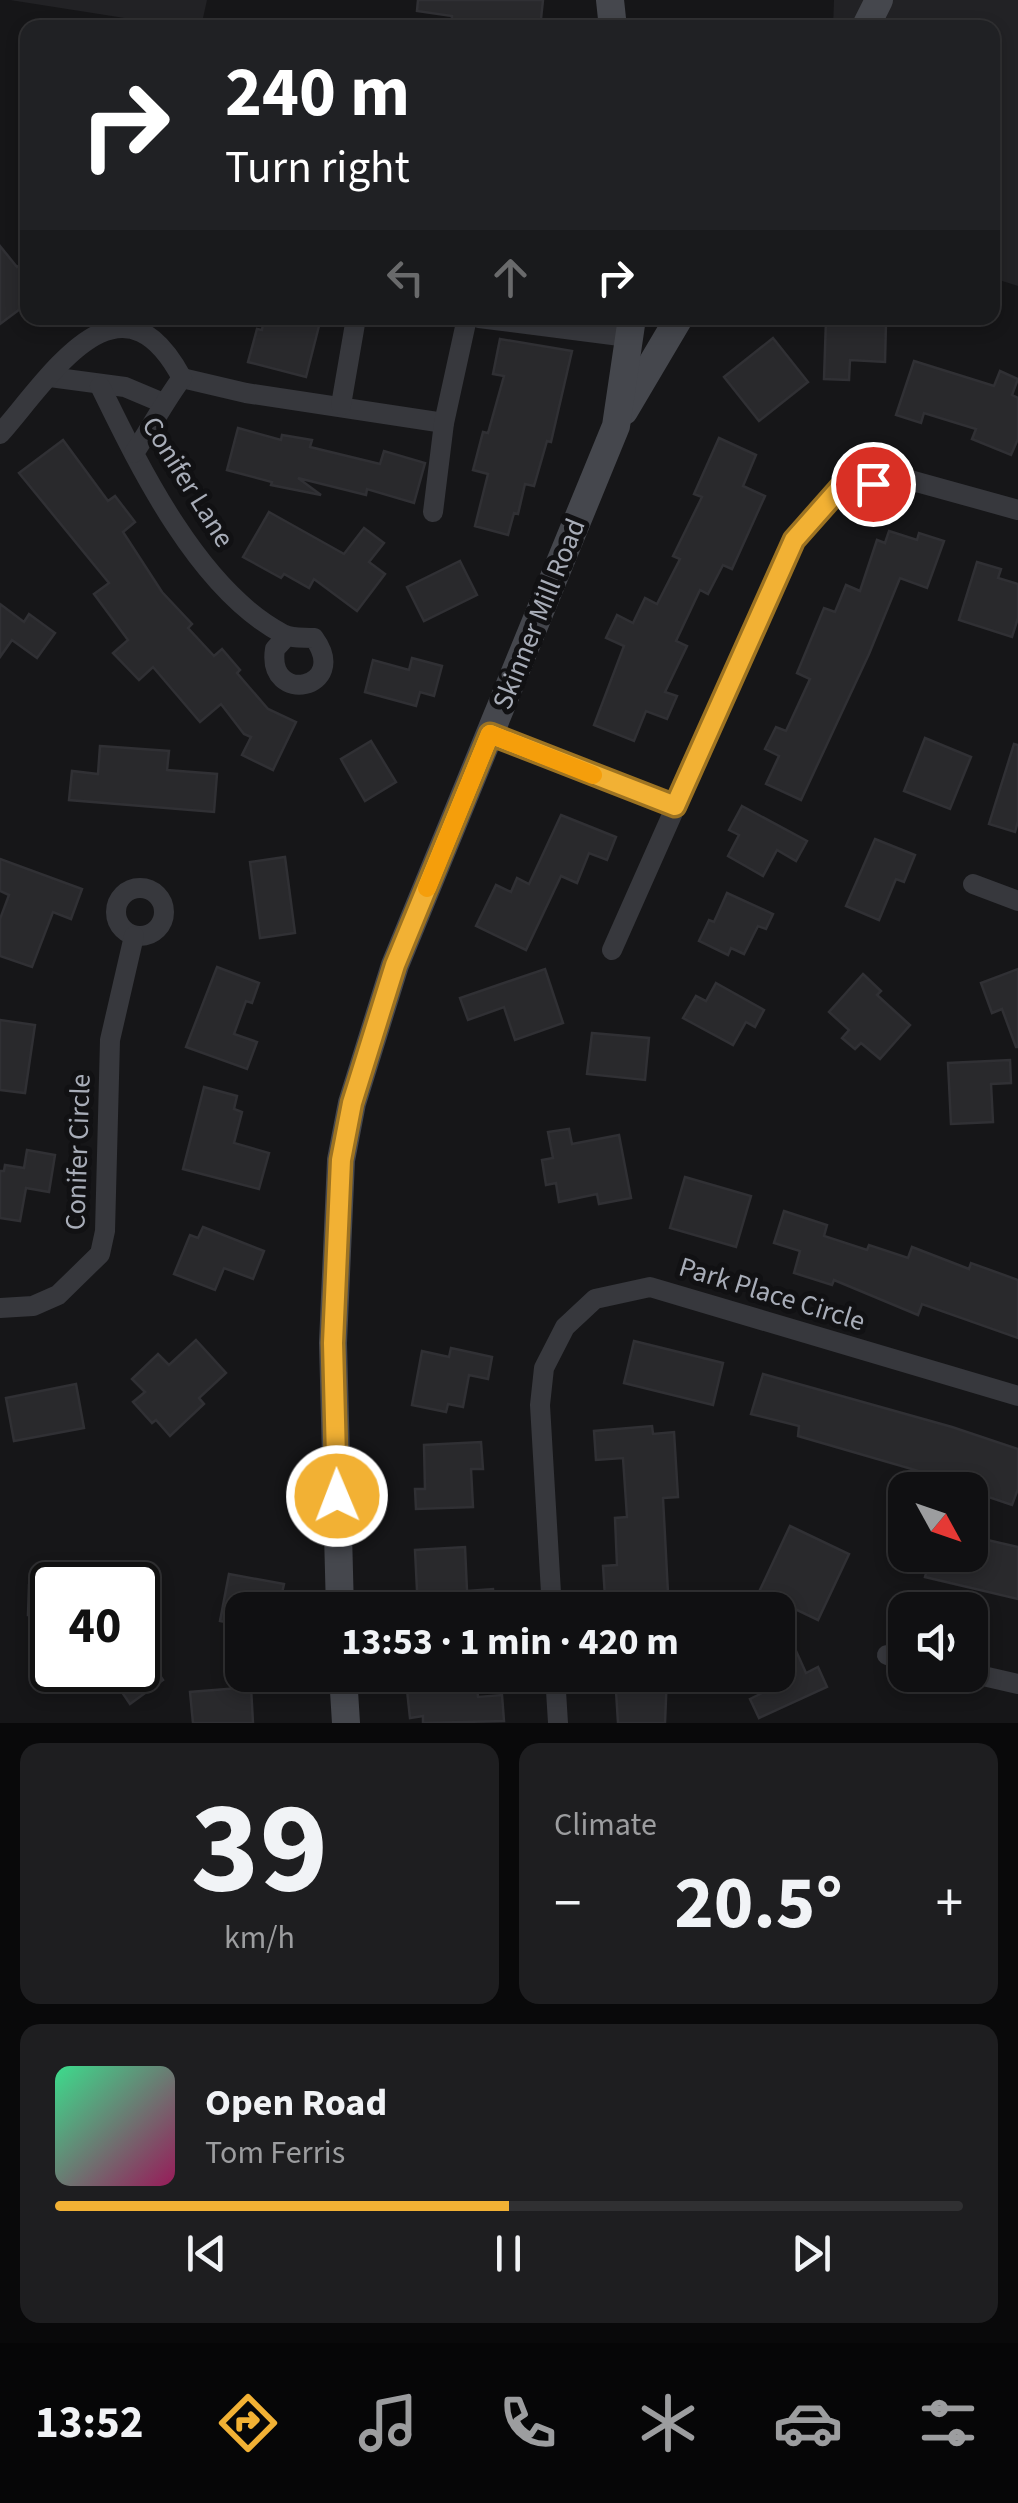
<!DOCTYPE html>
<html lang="en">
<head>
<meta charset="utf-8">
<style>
  body { margin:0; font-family:"Source Sans 3",sans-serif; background:#1e1e20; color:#f1f3f6; height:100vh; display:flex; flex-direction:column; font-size:38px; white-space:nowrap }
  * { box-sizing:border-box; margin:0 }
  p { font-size:32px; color:#9c9d9f }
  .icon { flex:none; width:55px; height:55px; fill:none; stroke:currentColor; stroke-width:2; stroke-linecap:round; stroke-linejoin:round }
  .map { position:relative; height:1723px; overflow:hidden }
  .details { display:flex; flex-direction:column; gap:20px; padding:20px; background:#09090a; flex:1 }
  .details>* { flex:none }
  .guide { position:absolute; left:20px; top:20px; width:980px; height:305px; border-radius:20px; box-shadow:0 5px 15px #0003,0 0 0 2px #303032; background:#202124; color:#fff; overflow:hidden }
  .needle { width:65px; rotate:130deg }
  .controls { position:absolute; left:888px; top:1472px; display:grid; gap:20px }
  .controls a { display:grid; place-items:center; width:100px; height:100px; border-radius:20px; background:#101012; box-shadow:0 5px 15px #0003,0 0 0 2px #303032; font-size:50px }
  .speed { position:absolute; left:30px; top:1562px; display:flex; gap:20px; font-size:50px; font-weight:700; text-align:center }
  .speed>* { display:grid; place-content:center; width:130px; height:130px; border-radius:50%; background:#101012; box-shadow:0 5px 15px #0003,0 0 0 2px #303032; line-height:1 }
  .speed .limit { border:5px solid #111; border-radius:15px; background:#fff; color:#111 }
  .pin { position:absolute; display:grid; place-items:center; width:85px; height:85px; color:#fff; margin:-42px; border:5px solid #fff; border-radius:50%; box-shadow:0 2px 10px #0007 }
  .me { position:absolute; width:110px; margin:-55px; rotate:359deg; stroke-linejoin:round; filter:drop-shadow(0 0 8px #0008) }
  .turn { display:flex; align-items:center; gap:35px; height:210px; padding:0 40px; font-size:45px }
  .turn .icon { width:130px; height:130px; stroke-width:2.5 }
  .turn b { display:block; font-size:70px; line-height:85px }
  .lanes { display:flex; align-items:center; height:95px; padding:0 40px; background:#0003; justify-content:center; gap:50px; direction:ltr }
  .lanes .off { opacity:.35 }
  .big { font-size:75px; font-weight:700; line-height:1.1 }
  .details .tile { flex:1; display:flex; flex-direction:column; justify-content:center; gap:15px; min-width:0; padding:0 35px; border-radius:20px; background:#1e1e20 }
  .details .dial { align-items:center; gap:0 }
  .dial b { font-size:130px; line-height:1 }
  .song { display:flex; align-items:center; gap:30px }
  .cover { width:120px; height:120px; border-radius:15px; background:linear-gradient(135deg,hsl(150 70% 55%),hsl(330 70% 35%)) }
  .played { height:10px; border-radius:5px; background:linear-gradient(90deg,#f2b134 50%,#303032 50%) }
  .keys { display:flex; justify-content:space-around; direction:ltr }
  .heat { display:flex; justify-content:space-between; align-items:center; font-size:55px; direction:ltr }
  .details .tiles { flex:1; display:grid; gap:20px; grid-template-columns:1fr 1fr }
  .tile:last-child { grid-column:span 2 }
  .trip { position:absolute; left:225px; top:1592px; width:570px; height:100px; border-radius:20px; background:#101012; box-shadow:0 5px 15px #0003,0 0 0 2px #303032; font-weight:700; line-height:100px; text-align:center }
  .dock { display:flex; height:160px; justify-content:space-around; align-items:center; background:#060607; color:#9c9d9f }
  .dock .icon { width:70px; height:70px }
  .dock .active { color:#f2b134 }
  .dock b { font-size:45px; color:#f1f3f6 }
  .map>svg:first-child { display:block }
  .built { fill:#222225 }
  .building { fill:#29292c; stroke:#303034; stroke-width:2.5 }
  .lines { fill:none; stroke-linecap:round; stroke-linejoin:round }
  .street { stroke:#37383d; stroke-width:20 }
  .secondary { stroke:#45474d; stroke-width:28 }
  .route-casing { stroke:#9d7322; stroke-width:25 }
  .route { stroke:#f2b134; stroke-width:18 }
  .slow { stroke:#f59e0b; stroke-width:18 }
  .labels { text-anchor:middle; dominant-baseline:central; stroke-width:10; stroke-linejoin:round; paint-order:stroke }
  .street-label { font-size:28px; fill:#a8adb8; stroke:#111113 }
</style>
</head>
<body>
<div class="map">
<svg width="1018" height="1723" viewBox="0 0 1018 1723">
  <rect width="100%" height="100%" fill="#161618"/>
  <g class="built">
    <path d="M10 0H207L201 27 188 28Z"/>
    <path d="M834 0H1018V286L993 278 992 28H833Z"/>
  </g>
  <g class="building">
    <path d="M418 0H543L540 28H451L452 16 417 11Z"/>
    <path d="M0 246 17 267 28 259V303L0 324Z"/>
    <path d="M264 318H321L306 377 248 362 257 329 262 330Z"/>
    <path d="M826 320 886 322 885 362 850 360 849 380 824 379Z"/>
    <path d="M773 338 808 382 759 421 724 377Z"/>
    <path d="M500 339 572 351 551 442 547 441 534 486 525 484 518 514 514 513 508 535 475 526 488 474 473 470 483 432 488 433 504 376 493 374Z"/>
    <path d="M914 361 994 386 1000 371 1018 379 1012 395 1018 398V439L1011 455 972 439 976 429 924 413 921 423 896 415Z"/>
    <path d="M238 428 281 440 282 435 312 440 310 447 380 464 384 451 425 463 414 503 367 489 366 495 298 478 321 495 271 485 272 482 227 470Z"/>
    <path d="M719 438 756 455 743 486 765 496 732 569 723 565 708 594 700 590 676 641 687 646 665 692 677 696 667 719 646 711 634 741 594 725 624 646 606 638 617 615 633 623 645 598 657 604 680 559 673 556 702 497 694 494Z"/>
    <path d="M63 440 108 501 115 496 135 522 123 532 162 592 192 624 188 628 214 656 222 649 240 670 237 673 268 709 296 722 273 770 242 755 251 737 244 734 221 704 200 722 153 667 139 680 113 653 128 640 94 594 109 583 19 473Z"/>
    <path d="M269 512 344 554 364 528 384 543 369 562 385 574 357 611 314 579 309 588 284 574 281 578 243 557Z"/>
    <path d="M889 531 917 540 919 533 944 541 927 588 900 578 869 654 801 800 766 784 779 756 765 749 776 727 786 731 810 679 797 673 824 608 835 612 846 585 860 591 877 540 885 543Z"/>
    <path d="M460 561 477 595 424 621 407 587Z"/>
    <path d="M977 562 1001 569 998 578 1018 584V618L1012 637 959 620Z"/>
    <path d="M0 604 24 622 29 614 55 633 37 658 12 640 0 657Z"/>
    <path d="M412 658 442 666 434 696 420 692 416 706 365 692 373 660 409 670Z"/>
    <path d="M925 738 971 757 950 809 904 791Z"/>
    <path d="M371 741 396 782 365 801 341 759Z"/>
    <path d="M1014 744 1018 745V821L1015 832 989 824Z"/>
    <path d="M100 746 169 751 167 770 217 774 214 812 69 800 72 771 98 774Z"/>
    <path d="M742 806 807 841 796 861 777 850 763 876 728 856 739 835 729 830Z"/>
    <path d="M561 815 616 837 607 860 589 853 577 883 561 876 526 950 476 926 496 885 511 892 517 878 529 884Z"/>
    <path d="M875 839 915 855 904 882 896 879 879 920 846 906Z"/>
    <path d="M285 857 295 933 260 938 250 862Z"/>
    <path d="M0 859 82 889 71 919 53 912 32 967 0 956V919L9 895 0 891Z"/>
    <path d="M727 893 773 914 766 929 758 926 744 954 731 948 728 955 699 941 709 920 714 922Z"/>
    <path d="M217 967 259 983 252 1003 246 1001 234 1034 257 1042 247 1069 186 1047Z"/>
    <path d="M545 969 563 1023 515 1040 504 1007 468 1020 460 998Z"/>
    <path d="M1018 969V1047H1016L1002 1009 992 1013 981 983Z"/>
    <path d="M863 974 881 991 877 995 910 1025 880 1059 861 1043 855 1049 842 1038 849 1030 829 1012Z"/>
    <path d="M716 983 764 1010 755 1027 746 1022 733 1045 683 1018 696 996 706 1001Z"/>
    <path d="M0 1020 35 1025 25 1093 0 1090Z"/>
    <path d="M592 1033 649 1038 645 1080 587 1074Z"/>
    <path d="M1010 1060 1011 1083 991 1084 993 1122 951 1124 948 1063Z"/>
    <path d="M204 1087 237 1096 234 1109 242 1112 234 1143 269 1153 259 1189 183 1169Z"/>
    <path d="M569 1129 572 1144 619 1135 631 1198 599 1204 597 1194 559 1202 556 1183 546 1185 542 1160 553 1158 548 1132Z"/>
    <path d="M27 1150 55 1155 49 1192 26 1188 20 1221 0 1218V1171H4L5 1165 24 1168Z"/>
    <path d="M685 1177 751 1196 736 1247 670 1228Z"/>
    <path d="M784 1211 827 1225 824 1236 867 1250 869 1245 908 1258 912 1247 969 1269 971 1263 1018 1280V1338L922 1304 918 1315 834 1280 832 1285 794 1273 800 1251 774 1243Z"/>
    <path d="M203 1227 264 1251 253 1279 224 1268 215 1290 174 1274 190 1235 198 1238Z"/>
    <path d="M196 1340 226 1373 199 1398 204 1404 170 1436 156 1420 152 1423 133 1402 145 1392 132 1379 158 1354 169 1365Z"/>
    <path d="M634 1341 723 1363 713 1405 624 1383Z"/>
    <path d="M451 1348 492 1357 488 1379 469 1375 463 1407 448 1404 446 1412 412 1405 422 1351 449 1357Z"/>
    <path d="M763 1374 952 1427 1018 1449V1489L1012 1505 935 1479 936 1476 798 1436 799 1426 751 1414Z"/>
    <path d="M76 1384 84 1428 14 1441 6 1398Z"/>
    <path d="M652 1426 653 1434 674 1432 678 1497 663 1498 668 1593 605 1597 603 1566 617 1565 615 1518 627 1517 623 1458 596 1460 594 1431Z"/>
    <path d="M481 1442 483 1469H471L473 1507 416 1509 415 1489H425L424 1445Z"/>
    <path d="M790 1526 849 1554 818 1620 759 1592Z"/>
    <path d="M970 1536 1018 1547V1599L925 1577 931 1555H970Z"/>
    <path d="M465 1547 467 1591 493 1589 495 1610H418L415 1550Z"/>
    <path d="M229 1574 284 1584 280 1602 272 1601 271 1610H242V1625L220 1621Z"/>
    <path d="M29 1585H52V1615H28Z"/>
    <path d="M778 1611 806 1673 818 1667 827 1687 759 1718 750 1699 762 1693 753 1675H778Z"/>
    <path d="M138 1643 163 1680 130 1704 107 1670H138Z"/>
    <path d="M417 1675H476L478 1697 502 1695 504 1721 423 1723V1716L410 1718 406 1681 418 1680Z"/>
    <path d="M615 1675H667L665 1723H618Z"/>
    <path d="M251 1687 253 1723H193L190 1692Z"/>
  </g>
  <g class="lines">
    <g class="street">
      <path d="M479 318 628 337"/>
      <path d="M50 377 125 387 163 403"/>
      <path d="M182 378 246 393 444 423"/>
      <path d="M100 386C140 468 199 590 283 634 292 639 304 637 314 638 351 689 266 706 275 649L286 637"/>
      <path d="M341 405 356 318"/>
      <path d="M0 434C51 376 120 262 182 378 164 402 151 428 134 453"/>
      <path d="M433 512 444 423 467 318"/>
      <path d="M490 734 675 807"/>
      <path d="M973 884 1018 901"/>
      <circle cx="140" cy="912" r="24"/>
      <path d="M612 950 794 540 840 488 906 479 1018 510"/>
      <path d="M0 1308 33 1306 58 1295 100 1254 105 1231 110 1040 134 936"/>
      <path d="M552 1610 540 1405 544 1368 565 1327 595 1299 650 1287 1018 1396"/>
      <path d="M887 1655 905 1659"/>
      <path d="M970 1673 1018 1684"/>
      <path d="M555 1675 558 1723"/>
    </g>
    <g class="secondary">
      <path d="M610 0 613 28"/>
      <path d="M865 28 879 0"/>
      <path d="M624 411 679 318"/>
      <path d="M340 1610 333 1343 341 1160 352 1103 395 965 616 426 632 318"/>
      <path d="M343 1675 346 1723"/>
    </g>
  </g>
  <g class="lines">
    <defs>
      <path id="route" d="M337 1496 333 1343 341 1160 352 1103 395 965 490 734 675 806 794 540 840 488 873 484"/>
    </defs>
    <use href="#route" class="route-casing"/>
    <use href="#route" class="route"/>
    <path class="slow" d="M427 888 490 734 593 775"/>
  </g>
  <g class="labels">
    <g class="street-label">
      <text transform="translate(188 482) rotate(58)">Conifer Lane</text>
      <text transform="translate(539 614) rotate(-68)">Skinner Mill Road</text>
      <text transform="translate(78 1152) rotate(-88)">Conifer Circle</text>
      <text transform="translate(772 1294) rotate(17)">Park Place Circle</text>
    </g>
  </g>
</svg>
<div class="controls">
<a><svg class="needle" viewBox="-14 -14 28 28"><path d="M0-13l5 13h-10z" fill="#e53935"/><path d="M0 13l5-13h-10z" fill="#9c9d9f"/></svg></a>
<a><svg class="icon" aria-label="sound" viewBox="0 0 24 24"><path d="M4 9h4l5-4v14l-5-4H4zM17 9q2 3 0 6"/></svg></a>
</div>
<div class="speed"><div class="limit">40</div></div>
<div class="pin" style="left:873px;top:484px;background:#d93025"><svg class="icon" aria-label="arrive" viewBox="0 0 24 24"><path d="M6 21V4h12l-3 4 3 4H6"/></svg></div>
<svg class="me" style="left:337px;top:1496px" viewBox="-20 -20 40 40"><circle r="17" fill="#f2b134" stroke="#fff" stroke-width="3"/><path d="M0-11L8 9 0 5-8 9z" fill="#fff"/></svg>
<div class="trip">13:53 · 1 min · 420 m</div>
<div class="guide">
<div class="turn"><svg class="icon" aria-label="right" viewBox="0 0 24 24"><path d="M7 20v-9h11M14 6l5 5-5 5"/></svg><div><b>240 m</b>Turn right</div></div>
<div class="lanes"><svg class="icon off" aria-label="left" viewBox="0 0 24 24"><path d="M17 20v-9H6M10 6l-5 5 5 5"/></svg><svg class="icon off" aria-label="ahead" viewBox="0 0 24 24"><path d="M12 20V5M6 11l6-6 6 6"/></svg><svg class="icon" aria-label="right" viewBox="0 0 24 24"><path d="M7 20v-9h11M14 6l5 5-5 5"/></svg></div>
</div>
</div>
<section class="details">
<div class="tiles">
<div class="tile dial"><b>39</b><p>km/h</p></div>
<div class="tile"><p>Climate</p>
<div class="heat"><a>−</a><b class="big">20.5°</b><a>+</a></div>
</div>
<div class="tile">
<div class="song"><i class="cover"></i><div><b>Open Road</b><p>Tom Ferris</p></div></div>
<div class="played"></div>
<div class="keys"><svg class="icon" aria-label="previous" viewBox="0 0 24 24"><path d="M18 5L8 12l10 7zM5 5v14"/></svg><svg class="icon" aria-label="pause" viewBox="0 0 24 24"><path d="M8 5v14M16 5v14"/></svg><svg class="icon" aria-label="next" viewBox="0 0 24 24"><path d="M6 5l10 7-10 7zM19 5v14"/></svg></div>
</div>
</div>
</section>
<nav class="dock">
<b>13:52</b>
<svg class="icon active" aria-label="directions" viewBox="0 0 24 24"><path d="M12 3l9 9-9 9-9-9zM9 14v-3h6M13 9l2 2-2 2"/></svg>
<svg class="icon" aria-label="music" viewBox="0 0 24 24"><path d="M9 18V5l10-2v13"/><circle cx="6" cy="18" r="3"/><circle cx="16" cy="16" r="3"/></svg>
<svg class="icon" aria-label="phone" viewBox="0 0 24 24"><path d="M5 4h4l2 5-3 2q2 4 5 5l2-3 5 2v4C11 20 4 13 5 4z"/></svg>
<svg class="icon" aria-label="climate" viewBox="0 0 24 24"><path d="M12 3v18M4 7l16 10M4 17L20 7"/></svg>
<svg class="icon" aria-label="car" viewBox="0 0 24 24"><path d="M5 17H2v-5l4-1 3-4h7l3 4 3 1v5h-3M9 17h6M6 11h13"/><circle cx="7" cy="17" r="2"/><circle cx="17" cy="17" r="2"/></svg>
<svg class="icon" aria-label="filters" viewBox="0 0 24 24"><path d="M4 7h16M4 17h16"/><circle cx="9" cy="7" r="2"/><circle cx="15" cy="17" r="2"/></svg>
</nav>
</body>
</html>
